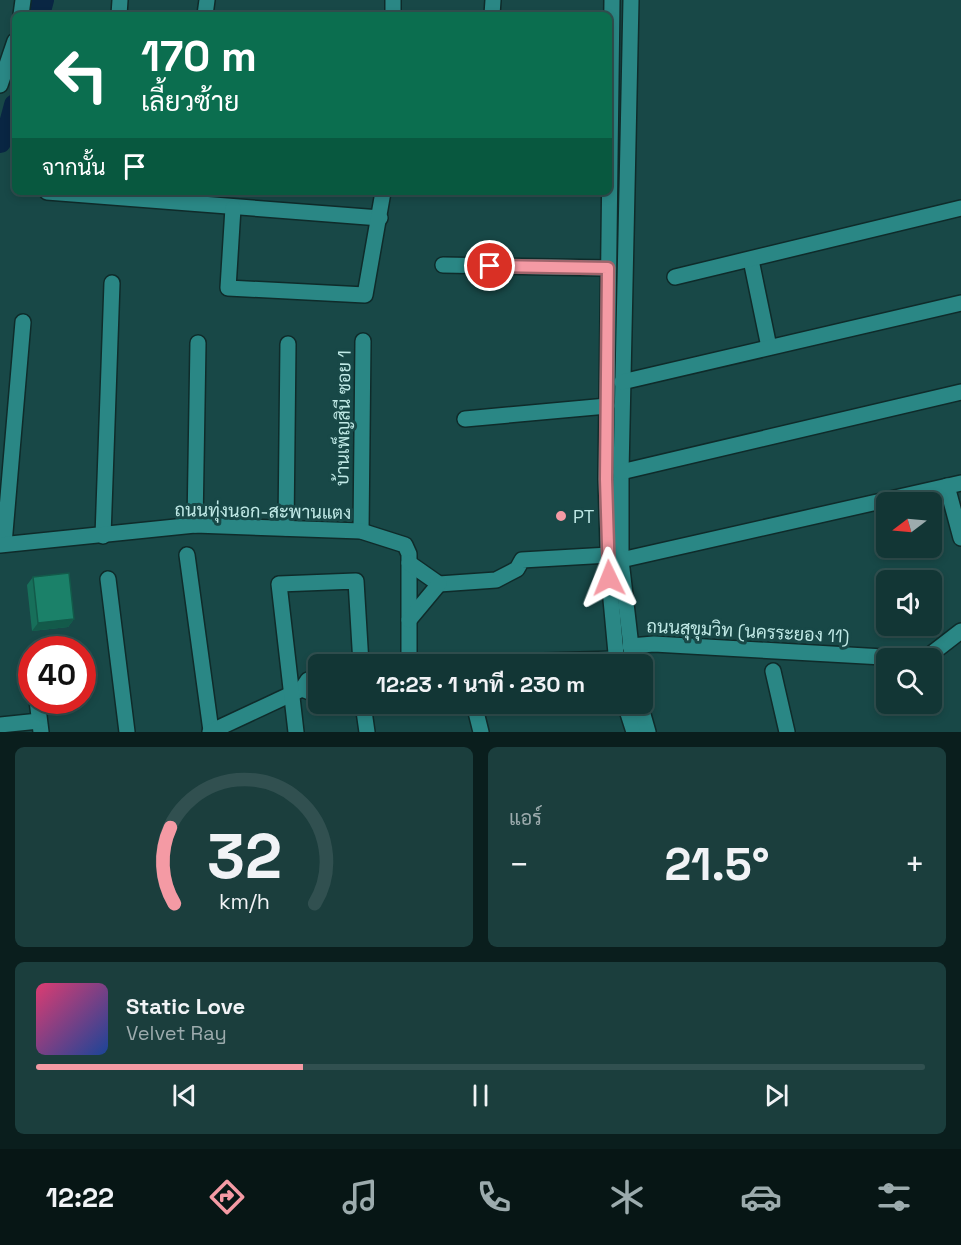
<!DOCTYPE html>
<html lang="th">
<head>
<meta charset="utf-8">
<style>
  body { margin:0; font-family:"Space Grotesk",Sarabun,sans-serif; background:#1b3e3d; color:#f1f3f6; height:100vh; display:flex; flex-direction:column; font-size:22px; white-space:nowrap }
  * { box-sizing:border-box; margin:0 }
  p { font-size:20px; color:#9cabad }
  .icon { flex:none; width:33px; height:33px; fill:none; stroke:currentColor; stroke-width:2; stroke-linecap:round; stroke-linejoin:round }
  .map { position:relative; height:732px; overflow:hidden }
  .details { display:flex; flex-direction:column; gap:15px; padding:15px; background:#0a1e1d; flex:1 }
  .details>* { flex:none }
  .top-card { position:absolute; left:12px; top:12px; width:600px; height:183px; border-radius:9px; box-shadow:0 3px 9px #0003,0 0 0 2px #315050; background:#0b6e4f; color:#fff; overflow:hidden }
  .needle { width:39px; rotate:254deg }
  .fabs { position:absolute; left:876px; top:492px; display:grid; gap:12px }
  .fabs a { display:grid; place-items:center; width:66px; height:66px; border-radius:9px; background:#123635; box-shadow:0 3px 9px #0003,0 0 0 2px #315050; font-size:30px }
  .speed { position:absolute; left:18px; top:636px; display:flex; gap:12px; font-size:30px; font-weight:700; text-align:center }
  .speed>* { display:grid; place-content:center; width:78px; height:78px; border-radius:50%; background:#123635; box-shadow:0 3px 9px #0003,0 0 0 2px #315050; line-height:1 }
  .speed .limit { border:9px solid #d22; background:#fff; color:#111 }
  .pin { position:absolute; display:grid; place-items:center; width:51px; height:51px; color:#fff; margin:-26px; border:3px solid #fff; border-radius:50%; box-shadow:0 2px 6px #0007 }
  .me { position:absolute; width:66px; margin:-33px; rotate:358deg; stroke-linejoin:round; filter:drop-shadow(0 0 4px #0008) }
  .turn { display:flex; align-items:center; gap:21px; height:126px; padding:0 30px; font-size:27px }
  .turn .icon { width:78px; height:78px; stroke-width:2.5 }
  .turn b { display:block; font-size:42px; line-height:51px }
  .then { display:flex; align-items:center; height:57px; padding:0 30px; background:#0003; gap:12px; font-size:22px }
  .big { font-size:45px; font-weight:700; line-height:1.1 }
  .details .tile { flex:1; display:flex; flex-direction:column; justify-content:center; gap:9px; min-width:0; padding:0 21px; border-radius:9px; background:#1b3e3d }
  .details .dial { align-items:center; gap:0 }
  .dial svg { height:156px; overflow:visible; fill:none; stroke:#315050; stroke-width:7; stroke-linecap:round; text-anchor:middle }
  .dial text { fill:#f1f3f6; stroke:none }
  .song { display:flex; align-items:center; gap:18px }
  .cover { width:72px; height:72px; border-radius:9px; background:linear-gradient(135deg,hsl(340 70% 55%),hsl(220 70% 35%)) }
  .played { height:6px; border-radius:3px; background:linear-gradient(90deg,#f49aa4 30%,#315050 30%) }
  .keys { display:flex; justify-content:space-around; direction:ltr }
  .heat { display:flex; justify-content:space-between; align-items:center; font-size:33px; direction:ltr }
  .details .tiles { flex:1; display:grid; gap:15px; grid-template-columns:1fr 1fr }
  .tile:last-child { grid-column:span 2 }
  .trip { position:absolute; left:308px; top:654px; width:345px; height:60px; border-radius:9px; background:#123635; box-shadow:0 3px 9px #0003,0 0 0 2px #315050; font-weight:700; line-height:60px; text-align:center }
  .tab-bar { display:flex; height:96px; justify-content:space-around; align-items:center; background:#071615; color:#9cabad }
  .tab-bar .icon { width:42px; height:42px }
  .tab-bar .on { color:#f49aa4 }
  .tab-bar b { font-size:27px; color:#f1f3f6 }
  .map>svg:first-child { display:block }
  .lines { fill:none; stroke-linecap:round; stroke-linejoin:round }
  .river { stroke:#092643; stroke-width:22 }
  .minor-casing { stroke:#0f2b2a; stroke-width:18 }
  .minor { stroke:#2a8785; stroke-width:15 }
  .wall { fill:#176f5a }
  .shaded-wall { fill:#135a4a }
  .building { fill:#1b8169; stroke:#135a4a; stroke-width:1.5 }
  .route-casing { stroke:#9f646b; stroke-width:15 }
  .route { stroke:#f49aa4; stroke-width:10 }
  .poi-dot { fill:#f49aa4; stroke:#184847; stroke-width:2 }
  .labels { text-anchor:middle; dominant-baseline:central; stroke-width:6; stroke-linejoin:round; paint-order:stroke }
  .street-label { font-size:18px; fill:#c0e9e6; stroke:#184847 }
  .poi-label { font-size:18px; fill:#c0e9e6; stroke:#184847; text-anchor:start }
</style>
</head>
<body>
<div class="map">
<svg width="961" height="732" viewBox="0 0 961 732">
  <rect width="100%" height="100%" fill="#184847"/>
  <g class="lines">
    <g class="river">
      <path d="M39 15 43 0"/>
      <path d="M0 142 8 131 15 105"/>
    </g>
    <defs>
      <g id="minor">
        <path d="M612 0 606 479 609 578 617 664"/>
        <path d="M631 0 621 472V560L633 664"/>
        <path d="M21 15 23 0"/>
        <path d="M119 15 120 0"/>
        <path d="M205 15 207 0"/>
        <path d="M393 15V0"/>
        <path d="M492 15 493 0"/>
        <path d="M0 85 15 41"/>
        <path d="M47 192 380 218"/>
        <path d="M233 208 228 288 365 295 383 192"/>
        <path d="M751 260 769 347"/>
        <path d="M443 265 608 268"/>
        <path d="M675 277 961 208"/>
        <path d="M622 382 961 303"/>
        <path d="M465 419 607 406"/>
        <path d="M621 472 961 392"/>
        <path d="M947 486 961 538"/>
        <path d="M195 525 198 343"/>
        <path d="M286 528 288 344"/>
        <path d="M361 531 363 341"/>
        <path d="M103 536 112 283"/>
        <path d="M4 544 23 322"/>
        <path d="M0 545 195 525 361 531 405 545 409 554V664"/>
        <path d="M187 555 211 731"/>
        <path d="M621 560 961 483"/>
        <path d="M409 563 439 584 496 580 517 569 522 560 609 555"/>
        <path d="M108 579 127 732"/>
        <path d="M409 620 439 584"/>
        <path d="M630 646 654 644 901 658"/>
        <path d="M926 658 961 631"/>
        <path d="M374 664 391 661 405 664"/>
        <path d="M430 664 616 659"/>
        <path d="M773 671 787 732"/>
        <path d="M302 689 312 693 318 691"/>
        <path d="M37 700 41 732"/>
        <path d="M363 704 367 732"/>
        <path d="M474 704 481 732"/>
        <path d="M625 704 634 732"/>
        <path d="M640 704 648 732"/>
        <path d="M0 725 39 721"/>
        <path d="M210 732 302 689 308 680 318 677"/>
        <path d="M296 732 279 584 356 581 361 664"/>
      </g>
    </defs>
    <use href="#minor" class="minor-casing"/>
    <use href="#minor" class="minor"/>
  </g>
  <path class="wall" d="M33 577 74 619 68 627 32 631 27 585Z"/>
  <path class="shaded-wall" d="M74 619 68 627 32 631 38 623Z"/>
  <path class="building" d="M69 573 74 619 38 623 33 577Z"/>
  <g class="lines">
    <defs>
      <path id="route" d="M490 266 608 268 606 479 609 578"/>
    </defs>
    <use href="#route" class="route-casing"/>
    <use href="#route" class="route"/>
  </g>
  <circle class="poi-dot" cx="561" cy="516" r="6"/>
  <g class="labels">
    <g class="street-label">
      <text transform="translate(343 418) rotate(-89)">บ้านเพ็ญสินี ซอย 1</text>
      <text transform="translate(263 511) rotate(1)">ถนนทุ่งนอก-สะพานแตง</text>
      <text transform="translate(748 631) rotate(3)">ถนนสุขุมวิท (นครระยอง 11)</text>
    </g>
    <g class="poi-label">
      <text x="573" y="516">PT</text>
    </g>
  </g>
</svg>
<div class="fabs">
<a><svg class="needle" viewBox="-14 -14 28 28"><path d="M0-13l5 13h-10z" fill="#e53935"/><path d="M0 13l5-13h-10z" fill="#9cabad"/></svg></a>
<a><svg class="icon" aria-label="sound" viewBox="0 0 24 24"><path d="M4 9h4l5-4v14l-5-4H4zM17 9q2 3 0 6"/></svg></a>
<a><svg class="icon" aria-label="search" viewBox="0 0 24 24"><circle cx="10" cy="10" r="6"/><path d="M15 15l6 6"/></svg></a>
</div>
<div class="speed"><div class="limit">40</div></div>
<div class="pin" style="left:490px;top:266px;background:#d93025"><svg class="icon" aria-label="arrive" viewBox="0 0 24 24"><path d="M6 21V4h12l-3 4 3 4H6"/></svg></div>
<svg class="me" style="left:609px;top:578px" viewBox="-20 -20 40 40"><path d="M0-17L14 15 0 8-14 15z" fill="#f49aa4" stroke="#fff" stroke-width="4"/></svg>
<div class="trip">12:23 · 1 นาที · 230 m</div>
<div class="top-card">
<div class="turn"><svg class="icon" aria-label="left" viewBox="0 0 24 24"><path d="M17 20v-9H6M10 6l-5 5 5 5"/></svg><div><b>170 m</b>เลี้ยวซ้าย</div></div>
<div class="then">จากนั้น<svg class="icon" aria-label="arrive" viewBox="0 0 24 24"><path d="M6 21V4h12l-3 4 3 4H6"/></svg></div>
</div>
</div>
<section class="details">
<div class="tiles">
<div class="tile dial"><svg viewBox="0 0 100 80">
<path d="M14 69A42 42 0 1 1 86 69"/>
<path d="M14 69A42 42 0 0 1 12 30" stroke="#f49aa4"/>
<text x="50" y="56" font-size="32" font-weight="700">32</text>
<text x="50" y="72" font-size="11">km/h</text>
</svg></div>
<div class="tile"><p>แอร์</p>
<div class="heat"><a>−</a><b class="big">21.5°</b><a>+</a></div>
</div>
<div class="tile">
<div class="song"><i class="cover"></i><div><b>Static Love</b><p>Velvet Ray</p></div></div>
<div class="played"></div>
<div class="keys"><svg class="icon" aria-label="previous" viewBox="0 0 24 24"><path d="M18 5L8 12l10 7zM5 5v14"/></svg><svg class="icon" aria-label="pause" viewBox="0 0 24 24"><path d="M8 5v14M16 5v14"/></svg><svg class="icon" aria-label="next" viewBox="0 0 24 24"><path d="M6 5l10 7-10 7zM19 5v14"/></svg></div>
</div>
</div>
</section>
<nav class="tab-bar">
<b>12:22</b>
<svg class="icon on" aria-label="directions" viewBox="0 0 24 24"><path d="M12 3l9 9-9 9-9-9zM9 14v-3h6M13 9l2 2-2 2"/></svg>
<svg class="icon" aria-label="music" viewBox="0 0 24 24"><path d="M9 18V5l10-2v13"/><circle cx="6" cy="18" r="3"/><circle cx="16" cy="16" r="3"/></svg>
<svg class="icon" aria-label="phone" viewBox="0 0 24 24"><path d="M5 4h4l2 5-3 2q2 4 5 5l2-3 5 2v4C11 20 4 13 5 4z"/></svg>
<svg class="icon" aria-label="climate" viewBox="0 0 24 24"><path d="M12 3v18M4 7l16 10M4 17L20 7"/></svg>
<svg class="icon" aria-label="car" viewBox="0 0 24 24"><path d="M5 17H2v-5l4-1 3-4h7l3 4 3 1v5h-3M9 17h6M6 11h13"/><circle cx="7" cy="17" r="2"/><circle cx="17" cy="17" r="2"/></svg>
<svg class="icon" aria-label="filters" viewBox="0 0 24 24"><path d="M4 7h16M4 17h16"/><circle cx="9" cy="7" r="2"/><circle cx="15" cy="17" r="2"/></svg>
</nav>
</body>
</html>
